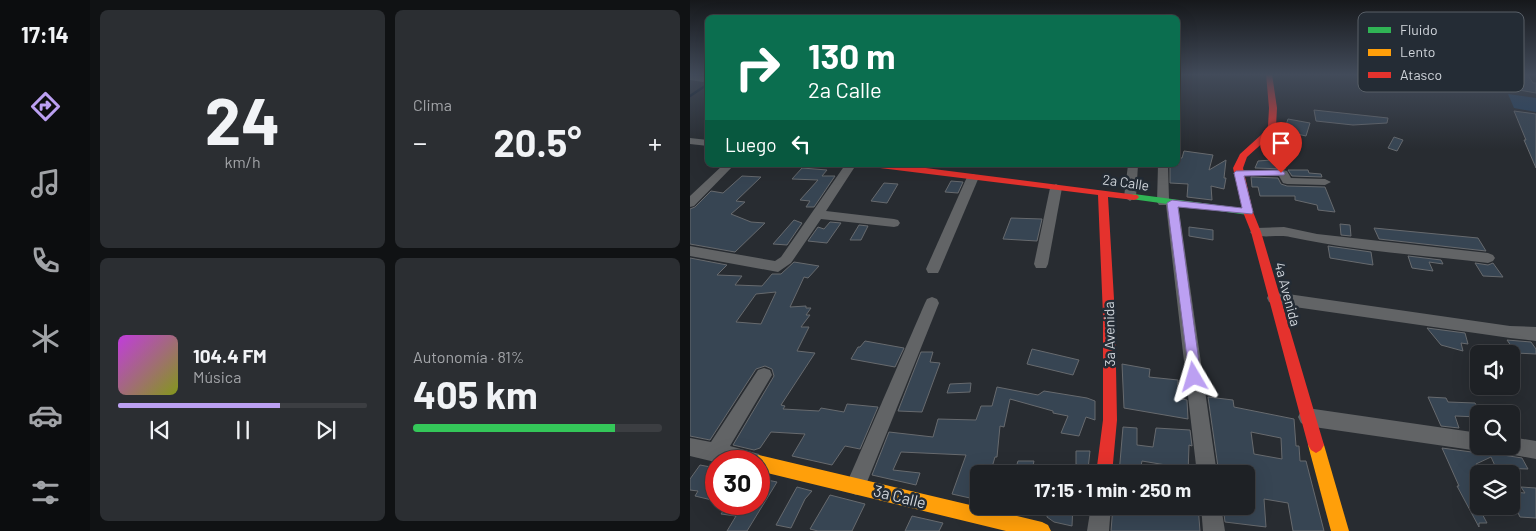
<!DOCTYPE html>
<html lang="es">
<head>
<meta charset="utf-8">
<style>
  body { margin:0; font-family:Barlow,sans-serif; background:#2b2e32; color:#f1f3f6; height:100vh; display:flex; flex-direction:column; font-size:19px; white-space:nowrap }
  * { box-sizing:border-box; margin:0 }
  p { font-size:16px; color:#a1a3a7 }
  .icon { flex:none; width:28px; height:28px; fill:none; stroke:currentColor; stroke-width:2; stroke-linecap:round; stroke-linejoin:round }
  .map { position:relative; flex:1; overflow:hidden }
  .drawer { display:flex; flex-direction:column; gap:10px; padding:10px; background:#101214; width:600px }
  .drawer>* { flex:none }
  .guide { position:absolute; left:15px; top:15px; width:475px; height:152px; border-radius:8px; box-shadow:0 5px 20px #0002,0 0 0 1px #3c3e42; background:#0b6e4f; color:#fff; overflow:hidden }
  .fabs { position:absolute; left:780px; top:345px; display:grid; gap:10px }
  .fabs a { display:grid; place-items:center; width:50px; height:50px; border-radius:8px; background:#1e2125; box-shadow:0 5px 20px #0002,0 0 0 1px #3c3e42; font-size:25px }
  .speed { position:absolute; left:15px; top:450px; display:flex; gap:10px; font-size:25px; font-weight:700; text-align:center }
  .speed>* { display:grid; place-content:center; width:65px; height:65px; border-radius:50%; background:#1e2125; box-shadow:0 5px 20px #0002,0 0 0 1px #3c3e42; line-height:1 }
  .speed .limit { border:8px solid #d22; background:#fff; color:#111 }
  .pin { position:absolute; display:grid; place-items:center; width:42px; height:42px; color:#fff; margin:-51px -21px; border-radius:50% 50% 50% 0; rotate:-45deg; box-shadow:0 0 5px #0007 }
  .pin .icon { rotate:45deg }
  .me { position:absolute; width:55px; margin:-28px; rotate:353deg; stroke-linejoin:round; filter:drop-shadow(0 0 4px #0008) }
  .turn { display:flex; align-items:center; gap:18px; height:105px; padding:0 20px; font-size:22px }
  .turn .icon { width:65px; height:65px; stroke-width:2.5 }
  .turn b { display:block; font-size:35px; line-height:42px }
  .then { display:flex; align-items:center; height:48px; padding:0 20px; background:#0003; gap:10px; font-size:19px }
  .big { font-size:38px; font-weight:700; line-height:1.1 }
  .drawer .card { flex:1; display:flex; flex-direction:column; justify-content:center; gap:8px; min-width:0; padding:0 18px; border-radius:8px; background:#2b2e32 }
  .drawer .dial { align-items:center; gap:0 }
  .dial b { font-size:65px; line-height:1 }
  .song { display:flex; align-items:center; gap:15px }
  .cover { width:60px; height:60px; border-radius:8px; background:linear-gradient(135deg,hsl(290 70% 55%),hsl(70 70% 35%)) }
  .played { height:5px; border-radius:2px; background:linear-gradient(90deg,#bca0f2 65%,#3c3e42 65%) }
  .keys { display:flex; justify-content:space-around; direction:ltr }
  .heat { display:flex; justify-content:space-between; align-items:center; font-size:28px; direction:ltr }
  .charge { height:8px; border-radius:4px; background:linear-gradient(90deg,#34c759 81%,#3c3e42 0) }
  .drawer .tiles { flex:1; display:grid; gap:10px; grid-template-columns:repeat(2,1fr) }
  .trip { position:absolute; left:280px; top:465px; width:285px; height:50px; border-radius:8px; background:#1e2125; box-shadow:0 5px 20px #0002,0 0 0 1px #3c3e42; font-weight:700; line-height:50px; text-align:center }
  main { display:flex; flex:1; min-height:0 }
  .tabs { display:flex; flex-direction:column; width:90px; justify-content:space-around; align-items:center; background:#0c0d0f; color:#a1a3a7 }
  .tabs .icon { width:35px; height:35px }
  .tabs .current { color:#bca0f2 }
  .tabs b { font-size:22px; color:#f1f3f6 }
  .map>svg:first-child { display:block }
  .green { fill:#244261 }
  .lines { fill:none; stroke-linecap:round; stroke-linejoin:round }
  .stream { stroke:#051325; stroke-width:2.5 }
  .building { fill:#374553; stroke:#676a6e; fill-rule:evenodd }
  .street { fill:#626466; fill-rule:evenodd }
  .fast { fill:#30b455; fill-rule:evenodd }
  .slow { fill:#ff9f0a; fill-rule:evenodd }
  .jam { fill:#e5322d; fill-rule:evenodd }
  .route { fill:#bca0f2; stroke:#7a689d }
  .labels { text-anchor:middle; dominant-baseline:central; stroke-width:5; stroke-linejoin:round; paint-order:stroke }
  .street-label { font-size:14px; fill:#d1d6dc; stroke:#242c35 }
  .near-street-label { font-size:16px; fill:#d1d6dc; stroke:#242c35 }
  .key { fill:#242c35; stroke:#585f67; stroke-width:1 }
  .key-label { font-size:14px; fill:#d1d6dc }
</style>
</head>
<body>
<main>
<nav class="tabs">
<b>17:14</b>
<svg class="icon current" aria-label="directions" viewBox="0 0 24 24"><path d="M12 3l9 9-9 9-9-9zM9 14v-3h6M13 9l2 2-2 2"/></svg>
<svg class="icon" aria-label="music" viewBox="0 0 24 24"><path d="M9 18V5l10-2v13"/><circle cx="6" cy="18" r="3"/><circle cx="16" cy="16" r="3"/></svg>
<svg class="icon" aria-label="phone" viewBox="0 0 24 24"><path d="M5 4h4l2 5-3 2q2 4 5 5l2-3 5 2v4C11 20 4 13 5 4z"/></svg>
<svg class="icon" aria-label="climate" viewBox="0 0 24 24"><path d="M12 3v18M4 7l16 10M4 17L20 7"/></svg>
<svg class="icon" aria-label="car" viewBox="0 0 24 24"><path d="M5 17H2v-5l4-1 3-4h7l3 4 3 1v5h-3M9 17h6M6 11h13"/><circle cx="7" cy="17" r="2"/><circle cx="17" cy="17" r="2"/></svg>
<svg class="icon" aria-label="filters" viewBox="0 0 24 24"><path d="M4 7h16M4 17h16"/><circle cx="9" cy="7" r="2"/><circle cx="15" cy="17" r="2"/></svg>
</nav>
<section class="drawer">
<div class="tiles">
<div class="card dial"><b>24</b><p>km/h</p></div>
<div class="card"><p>Clima</p>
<div class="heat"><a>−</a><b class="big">20.5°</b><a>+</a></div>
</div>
<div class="card">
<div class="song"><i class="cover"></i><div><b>104.4 FM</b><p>Música</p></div></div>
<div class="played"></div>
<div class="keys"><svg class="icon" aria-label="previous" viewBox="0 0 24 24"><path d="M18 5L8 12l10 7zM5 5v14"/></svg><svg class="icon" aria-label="pause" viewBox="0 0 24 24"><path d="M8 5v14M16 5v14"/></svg><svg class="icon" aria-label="next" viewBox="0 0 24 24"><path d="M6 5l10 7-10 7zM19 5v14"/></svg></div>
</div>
<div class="card"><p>Autonomía · 81%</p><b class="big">405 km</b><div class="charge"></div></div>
</div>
</section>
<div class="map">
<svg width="846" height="531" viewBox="0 0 846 531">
  <rect width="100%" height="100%" fill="#282c31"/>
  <path class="green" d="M818 94 846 98V112L824 108Z"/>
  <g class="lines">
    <path class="stream" d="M0 96 18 84"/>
  </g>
  <g class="building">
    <path d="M805 74 838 75 843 83H846V93L812 87Z"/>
    <path d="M624 110 698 118 697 123 663 125 626 121Z"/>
    <path d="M824 111 846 114V168L834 140H836Z"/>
    <path d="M598 119 620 123 616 136 594 131Z"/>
    <path d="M704 137 713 140 707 151 698 148Z"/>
    <path d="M494 151 523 155 519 170 536 160 534 178H536L534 189 521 186 522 200 497 197 498 184 480 183V165H488V158H492Z"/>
    <path d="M595 159V169L565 168 568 161Z"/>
    <path d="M112 168 137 170 132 176H145L124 207H116L120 201 110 200 128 180 102 179Z"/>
    <path d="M598 170H618L619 173 631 174 632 177 602 176Z"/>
    <path d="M52 176 71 177 46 201 55 202 41 214 61 222 75 223 45 252 0 244V209L5 207 21 191 33 193Z"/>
    <path d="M561 177 588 178 591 184 597 186 635 187 645 212 628 210 627 205 605 200V196H570L568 187H562Z"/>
    <path d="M261 181 273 182 268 193 255 192Z"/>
    <path d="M194 183 208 184 197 203 181 201Z"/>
    <path d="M321 218 352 219 347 241 313 239Z"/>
    <path d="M104 220 112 223 97 245 83 244Z"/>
    <path d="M140 222 151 223 137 243 118 241 128 227 134 229Z"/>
    <path d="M650 224 660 225 661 236 651 235Z"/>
    <path d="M169 225 178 226 171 240H160Z"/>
    <path d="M499 227 523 230V240L499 236Z"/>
    <path d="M684 228 788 238 796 251 689 239Z"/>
    <path d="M638 246 681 252 683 265 640 258Z"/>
    <path d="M718 256 751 260 753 264 739 262 743 271 722 268Z"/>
    <path d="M0 258 37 265 27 275 52 276 45 285 72 286 82 274H91L104 262 129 266 118 278 114 277 100 307 116 306V308H121L116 315H120L111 327H119L107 351 125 353 91 405 95 406 93 409 129 411 131 408 154 412 157 404 188 407 170 449 155 446 142 465 102 456 115 434 81 432 70 448 64 450 43 445 84 376 82 369 75 366 66 369 20 440 0 436ZM86 292 71 324 46 322 66 294Z"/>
    <path d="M785 263 798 265 803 263 813 277 793 276Z"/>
    <path d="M737 328 775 333 778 344 771 343 773 351 751 345Z"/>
    <path d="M817 340 841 342 846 349V354L826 353Z"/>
    <path d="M175 341 214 348 205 367 161 359 168 347H170Z"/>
    <path d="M342 349 389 360 383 375 337 364Z"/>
    <path d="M231 352H243L240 362 250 363 232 412 208 411Z"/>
    <path d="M432 364 460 369 459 377 488 380 487 398 497 400 498 419 434 408Z"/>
    <path d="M281 383 280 392 257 393 260 384Z"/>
    <path d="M307 387 348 395 354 391 397 398 405 401V420L396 417 389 436 371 433 378 416 363 413V411L320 399 314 427 310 426 307 457H305L300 474H289V500L262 494 276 455 211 452 203 470 230 473 226 485 182 475 199 432 243 437 248 419 286 420 291 406H302Z"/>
    <path d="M518 397 543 400 544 407 604 419 606 446H609L610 461H616L634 531H603L598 503 574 499 576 527 535 522 533 506H556V474H529ZM561 432 591 438 592 459 564 454Z"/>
    <path d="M738 397 756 398 758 402 785 403 789 410V417L765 416 769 428 751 426Z"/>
    <path d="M433 427 447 428V445L463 447 466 428 500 430 502 446 499 445 498 474H483L482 466 452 461 451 466 443 465 442 474H429Z"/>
    <path d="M752 448 789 453 796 449 810 450 813 455 832 458 838 469 806 468 801 457 786 464 789 470 788 506 797 523H789V527L767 486H769Z"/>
    <path d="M386 451H400L398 469 386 464Z"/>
    <path d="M328 461H344L341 474H324Z"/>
    <path d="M10 465 26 468V501L5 496 8 491 0 490V479Z"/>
    <path d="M72 479 87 482 57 531H37L46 516 31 514 38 504H69V484Z"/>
    <path d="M107 487 122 491 115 499 101 528 86 525Z"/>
    <path d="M831 487 846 488V518L830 517 821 498V492L835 493Z"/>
    <path d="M140 495 175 504 162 531H128L120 529Z"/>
    <path d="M358 506H383L382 526 364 522 357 517Z"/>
    <path d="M423 506H508L510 531H421Z"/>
    <path d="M222 516 253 523 249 531H215Z"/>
  </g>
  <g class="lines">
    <g class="street">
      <path d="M0 74 16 77 17 79 13 82 0 80Z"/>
      <path d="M0 138 18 140V146L0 144Z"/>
      <path d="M33 165H44L4 206 0 207V196Z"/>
      <path d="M155 165H166L136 211 204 219 208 220 210 223 208 226 204 227 131 219 101 263 88 272 0 256V246L85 261 91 257Z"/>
      <path d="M438 165H448L446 197 440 201 434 197Z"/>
      <path d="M468 165H478L479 200H486L488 203 527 474H507L476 205H469L467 202Z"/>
      <path d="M549 170H593L597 171 601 178 635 179 641 182 635 185 597 184 593 183 589 176 545 175 543 173Z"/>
      <path d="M283 174 289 177 250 269 248 273H238L236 269 277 177Z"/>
      <path d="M366 184 372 188 358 264 356 268H346L344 264 360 188Z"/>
      <path d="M594 227 627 234 798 253 803 255 805 258 803 261 798 263C732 255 665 251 600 237 590 234 565 240 560 232L566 228Z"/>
      <path d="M584 292 820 326 846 327V341L820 338 584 304 579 302 577 298 579 294Z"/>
      <path d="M242 297 247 299 249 303 173 492 166 495 159 492 156 485 235 303 237 299Z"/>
      <path d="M74 368 80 370 82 375 40 446 69 454 72 461 69 468V461L25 462 0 456V438L21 442 68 370Z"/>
      <path d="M617 408 789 433V446H797L789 451 617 426 611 423 608 417 611 411Z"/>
      <path d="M821 437 846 441V459L813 453 811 446H821Z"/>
      <path d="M401 506H421L419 531H397Z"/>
      <path d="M511 506H531L535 531H513Z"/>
    </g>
    <path class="fast" d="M444 194 558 209 563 212 558 215 441 199 439 197 441 195Z"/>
    <g class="slow">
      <path d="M626 437 631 440 634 445 659 531H641L618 445 621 440Z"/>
      <path d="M69 455 352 522 358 525 361 531H316L69 471V461H62L63 457Z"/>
    </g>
    <g class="jam">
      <path d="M576 74H582L587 108 586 126 577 139 557 157 553 168 563 212 571 232 634 445 631 450 626 453 621 450 618 445 561 232 553 212 543 168 550 154 571 135 578 126 579 108Z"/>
      <path d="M186 165H212L447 195 449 197 447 199 444 200 418 197 425 316 427 420 422 474H406L413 420V316L408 195 190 168Z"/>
    </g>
  </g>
  <linearGradient id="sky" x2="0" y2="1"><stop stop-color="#16181b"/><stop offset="0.5" stop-color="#424b5a"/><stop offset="1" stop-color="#424b5a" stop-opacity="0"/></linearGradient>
  <rect width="846" height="149" fill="url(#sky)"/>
  <path class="route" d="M591 170 595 173 594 175 554 176 563 212 562 214 488 207 511 377 509 381 504 383 500 381 477 203 482 200 552 208 544 173 546 171Z"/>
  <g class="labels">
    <g class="street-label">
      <text transform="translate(436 182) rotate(8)">2a Calle</text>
      <text transform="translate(598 294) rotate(75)">4a Avenida</text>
      <text transform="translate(419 334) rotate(-91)">3a Avenida</text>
    </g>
    <g class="near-street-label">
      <text transform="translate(210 496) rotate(14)">3a Calle</text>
    </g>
  </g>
  <rect x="668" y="12" width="166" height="80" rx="8" class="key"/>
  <rect x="678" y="27" width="23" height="6" fill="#30b455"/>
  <rect x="678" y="49" width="23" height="7" fill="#ff9f0a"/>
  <rect x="678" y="72" width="23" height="6" fill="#e5322d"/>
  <g class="key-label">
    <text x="710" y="35">Fluido</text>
    <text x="710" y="57">Lento</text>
    <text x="710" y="80">Atasco</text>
  </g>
</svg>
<div class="fabs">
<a><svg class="icon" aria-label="sound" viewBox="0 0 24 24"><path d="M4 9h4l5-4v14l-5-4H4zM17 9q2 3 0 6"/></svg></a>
<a><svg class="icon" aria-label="search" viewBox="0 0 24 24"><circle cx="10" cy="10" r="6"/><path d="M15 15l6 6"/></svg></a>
<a><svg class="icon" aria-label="layers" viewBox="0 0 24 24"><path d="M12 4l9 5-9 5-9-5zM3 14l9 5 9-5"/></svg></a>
</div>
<div class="speed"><div class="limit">30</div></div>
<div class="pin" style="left:591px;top:173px;background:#d93025"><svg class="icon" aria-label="arrive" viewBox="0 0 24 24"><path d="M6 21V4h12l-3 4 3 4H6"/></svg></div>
<svg class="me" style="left:504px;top:377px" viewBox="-20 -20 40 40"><path d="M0-17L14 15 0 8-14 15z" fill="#bca0f2" stroke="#fff" stroke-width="4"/></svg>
<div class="trip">17:15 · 1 min · 250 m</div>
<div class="guide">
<div class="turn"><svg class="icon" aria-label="right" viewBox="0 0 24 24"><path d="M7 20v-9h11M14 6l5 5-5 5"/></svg><div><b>130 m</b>2a Calle</div></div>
<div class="then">Luego<svg class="icon" aria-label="left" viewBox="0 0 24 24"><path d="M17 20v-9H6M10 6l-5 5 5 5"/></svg></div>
</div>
</div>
</main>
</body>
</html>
